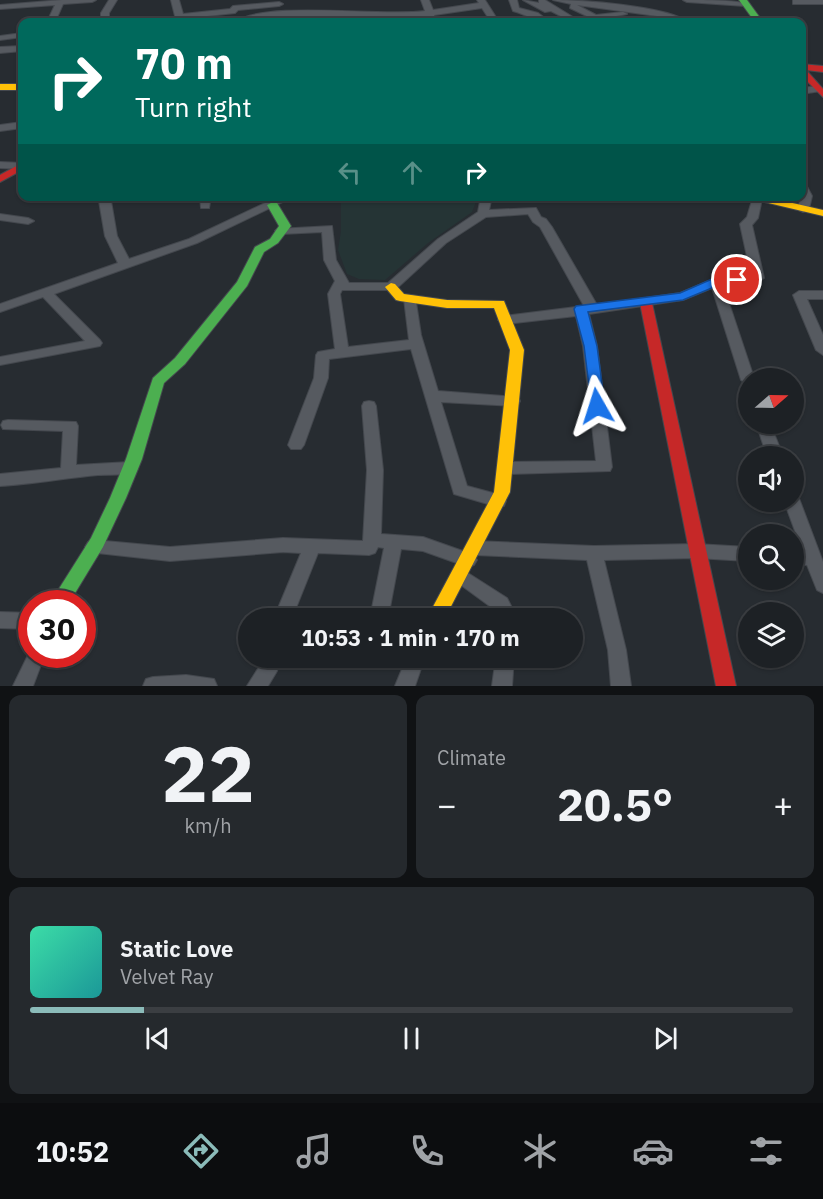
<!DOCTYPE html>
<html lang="en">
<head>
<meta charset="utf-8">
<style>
  body { margin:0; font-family:"IBM Plex Sans",sans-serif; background:#25292d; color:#f1f3f6; height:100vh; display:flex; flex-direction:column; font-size:22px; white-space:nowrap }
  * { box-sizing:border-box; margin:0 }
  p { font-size:20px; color:#a0a3a7 }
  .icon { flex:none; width:33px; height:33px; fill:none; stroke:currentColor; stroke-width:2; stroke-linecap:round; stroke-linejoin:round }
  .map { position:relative; height:686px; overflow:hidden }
  .details { display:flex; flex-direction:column; gap:9px; padding:9px; background:#101214; flex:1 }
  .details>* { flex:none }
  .banner { position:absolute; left:18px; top:18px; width:788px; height:183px; border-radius:12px; box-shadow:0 2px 4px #0004,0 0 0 2px #3b3e42; background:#00695c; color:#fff; overflow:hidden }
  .needle { width:39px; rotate:70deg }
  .controls { position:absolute; left:738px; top:368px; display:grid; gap:12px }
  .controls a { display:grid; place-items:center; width:66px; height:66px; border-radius:50%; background:#1d2125; box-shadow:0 2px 4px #0004,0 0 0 2px #3b3e42; font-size:30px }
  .speed { position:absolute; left:18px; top:590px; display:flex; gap:12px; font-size:30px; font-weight:700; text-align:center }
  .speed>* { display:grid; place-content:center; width:78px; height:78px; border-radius:50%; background:#1d2125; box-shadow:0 2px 4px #0004,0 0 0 2px #3b3e42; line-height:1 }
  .speed .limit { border:9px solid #d22; background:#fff; color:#111 }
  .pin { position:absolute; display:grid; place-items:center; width:51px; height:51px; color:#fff; margin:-26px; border:3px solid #fff; border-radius:50%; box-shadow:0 2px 6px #0007 }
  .me { position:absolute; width:66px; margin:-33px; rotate:354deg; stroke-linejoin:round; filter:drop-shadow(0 0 4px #0008) }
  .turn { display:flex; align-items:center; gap:21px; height:126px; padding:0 18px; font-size:27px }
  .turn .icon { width:78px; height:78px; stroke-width:2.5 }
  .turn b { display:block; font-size:42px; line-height:51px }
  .lanes { display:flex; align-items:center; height:57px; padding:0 18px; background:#0003; justify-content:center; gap:30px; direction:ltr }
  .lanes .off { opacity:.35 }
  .big { font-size:45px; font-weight:700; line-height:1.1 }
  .details .tile { flex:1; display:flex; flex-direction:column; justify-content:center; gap:9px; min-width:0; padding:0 21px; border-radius:12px; background:#25292d }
  .details .dial { align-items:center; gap:0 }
  .dial b { font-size:78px; line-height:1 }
  .song { display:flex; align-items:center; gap:18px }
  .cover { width:72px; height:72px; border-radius:9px; background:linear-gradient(135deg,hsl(160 70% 55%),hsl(180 70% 35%)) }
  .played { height:6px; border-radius:3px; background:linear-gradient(90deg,#8bbbb9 15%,#3b3e42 15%) }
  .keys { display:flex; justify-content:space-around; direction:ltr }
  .heat { display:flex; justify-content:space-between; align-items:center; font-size:33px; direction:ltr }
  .details .tiles { flex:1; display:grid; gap:9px; grid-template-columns:1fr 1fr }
  .tile:last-child { grid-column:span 2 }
  .trip { position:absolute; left:238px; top:608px; width:345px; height:60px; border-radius:30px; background:#1d2125; box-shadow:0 2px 4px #0004,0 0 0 2px #3b3e42; font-weight:700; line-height:60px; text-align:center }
  .dock { display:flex; height:96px; justify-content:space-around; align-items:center; background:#0c0d0f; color:#a0a3a7 }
  .dock .icon { width:42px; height:42px }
  .dock .current { color:#8bbbb9 }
  .dock b { font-size:27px; color:#f1f3f6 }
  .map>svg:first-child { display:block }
  .green { fill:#253435 }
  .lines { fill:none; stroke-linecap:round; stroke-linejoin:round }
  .street-casing { stroke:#44484e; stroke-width:2 }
  .fast-casing { stroke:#44484e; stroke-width:2 }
  .slow-casing { stroke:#44484e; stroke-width:2 }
  .jam-casing { stroke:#44484e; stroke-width:2 }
  .street { fill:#565a60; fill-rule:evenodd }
  .fast { fill:#4caf50; fill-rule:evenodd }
  .slow { fill:#ffc107; fill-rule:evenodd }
  .jam { fill:#c62828; fill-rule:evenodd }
  .route { fill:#1a73e8; stroke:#114b97; stroke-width:1.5 }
</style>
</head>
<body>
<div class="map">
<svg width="823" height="686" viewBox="0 0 823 686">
  <rect width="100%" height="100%" fill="#272c31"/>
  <path class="green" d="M341 197V196L478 197 472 212 428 243 385 280 359 279 347 274 338 250 341 231Z"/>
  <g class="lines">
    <defs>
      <g id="street">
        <path d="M62 0H96L92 2 63 4 55 22H47L55 5 0 9V5Z"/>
        <path d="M109 0H117L109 13V22H101V13Z"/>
        <path d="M171 0H179L183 14 230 9 233 6 279 2 283 4 279 6 238 10 235 13 189 18 193 22H184L175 16Z"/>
        <path d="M421 0H429L433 10 479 3 477 0H485L499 22H491L482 8 434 15 437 22H429L427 16 386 19 298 16 234 22C269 0 378 17 425 11Z"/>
        <path d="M509 0H517L519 8 538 13 550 22C539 23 525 14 513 11Z"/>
        <path d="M523 0 539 3V0H545L581 22H572L551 11 545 12Z"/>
        <path d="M553 0C582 0 667 6 688 22 677 23 668 17 658 16L661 18 660 20 626 22 630 20 657 16 577 5 596 15 623 12 627 14 595 20 570 8 571 4Z"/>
        <path d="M683 0C700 0 735 0 749 4L745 6 687 2Z"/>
        <rect x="793" y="0" width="30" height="4"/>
        <path d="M506 20H518L522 22H502Z"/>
        <path d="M22 33V37L0 40V36Z"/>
        <path d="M22 46V51L0 53V47Z"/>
        <path d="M818 86 821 87V91L801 94V88Z"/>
        <path d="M22 122V128L0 131V125Z"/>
        <path d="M0 162 22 163V169L0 168Z"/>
        <path d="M801 182 805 183 812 196 809 209 803 212 797 209 802 196Z"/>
        <path d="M200 196H211L209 208H201Z"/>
        <path d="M280 196H295L197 243 54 294 100 340 102 343 100 346 0 365V357L85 341 43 297 0 312V304L118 263 105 236 99 201 101 199H109L111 201 117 236 129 259 189 239Z"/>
        <path d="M481 196H492L489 210 536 208 541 217 546 219 552 227 597 305 680 293 716 278 751 275 740 224 747 217 753 197H761L762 199 758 218 752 225 764 278 758 282 723 285 754 378H748V385L741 380 712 288 683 300 589 314 597 346 612 467 610 471 505 474 499 472 497 468 499 464 505 462 596 461 583 346 576 316 505 324 498 320 505 316 584 306 540 227 533 222 528 214 486 217 446 243 395 290H342L340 294 348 347 409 340 404 299 410 295 415 296 421 335 438 391 518 397 520 401 518 405 513 406 441 402 467 486 504 496 506 501 504 506 498 507 454 494 411 349 329 359 328 378 304 445 301 449H291L288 445 314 378 316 355 318 352 335 349 328 294 335 281 324 260 322 232 281 234 277 233 275 231 277 229 332 226 336 260 349 283H388L438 239 478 212Z"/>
        <path d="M0 214 28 218 34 221 28 224 0 220Z"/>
        <path d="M799 291H823V299H807L823 335V355L816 350 793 295Z"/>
        <path d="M369 401 374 402 376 406 383 470 381 534 423 537 474 555 477 560 474 565 468 567 423 551 401 549 388 618H370L384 548 378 547 375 553 369 555 318 553 292 618H274L301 553 283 552 170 561 88 552 85 547 88 542 94 540 170 547 283 538 363 541 367 470 362 406 364 402Z"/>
        <path d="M8 420 76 422 78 426 76 465 130 462 136 464 138 468 136 472C124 476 110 474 98 475 65 478 33 484 0 486V474L61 468 63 431 3 429 1 425 3 421Z"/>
        <path d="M756 423H770L783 456H767Z"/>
        <path d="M794 495 798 496 800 501 823 562V593L817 590 807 565 794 564V550H802L784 501H794Z"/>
        <path d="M475 541 594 546 696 544 748 547V561L696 558 604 560 626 650 631 686H611L608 650 587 560 475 555 469 553 466 548 469 543Z"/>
        <path d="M460 568 507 598 517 618H499L495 610 454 580 451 575 454 570Z"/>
        <path d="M0 612 32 613V629L0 628Z"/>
        <path d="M32 647V654H45L33 686H13Z"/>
        <path d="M262 657H280L277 671 268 686H247L259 667Z"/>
        <path d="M407 657H425L415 686H395Z"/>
        <path d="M496 657H514L512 686H492Z"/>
        <path d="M186 675 214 679 217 686H143L146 679 153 677Z"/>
      </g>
      <g id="fast">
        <path d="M739 0H747L763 22H755Z"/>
        <path d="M273 202 277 203 291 226 278 243 264 252 247 286 185 364 164 383 142 459 126 498 103 547 69 603H50L91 538 110 498 126 459 153 378 175 358 237 282 255 247 270 239 279 226 267 205Z"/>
      </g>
      <g id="slow">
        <rect x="0" y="84" width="22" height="6"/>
        <path d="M739 196H762L823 210V216Z"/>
        <path d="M391 283 395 284 404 294 447 300 504 301 524 350 510 492 445 618H427L494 492 510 350 494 308H447L400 301 396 300 385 287Z"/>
      </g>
      <g id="jam">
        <path d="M801 64 823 66V72L806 70 823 89V97L801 75Z"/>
        <path d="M22 163V170L0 182V175Z"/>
        <path d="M646 299 652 303 736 686H716L640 303Z"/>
      </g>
    </defs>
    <use href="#street" class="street-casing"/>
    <use href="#fast" class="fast-casing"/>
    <use href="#slow" class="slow-casing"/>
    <use href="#jam" class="jam-casing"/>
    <use href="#street" class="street"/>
    <use href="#fast" class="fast"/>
    <use href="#slow" class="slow"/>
    <use href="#jam" class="jam"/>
  </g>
  <path class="route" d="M737 276 742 277V283L719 285 683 300 588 312 597 346 605 406 597 412 592 410 584 346 574 309 576 306 680 293 712 279Z"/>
</svg>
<div class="controls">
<a><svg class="needle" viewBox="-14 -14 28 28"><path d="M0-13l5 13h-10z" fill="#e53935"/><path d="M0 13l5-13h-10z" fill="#a0a3a7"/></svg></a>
<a><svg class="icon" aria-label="sound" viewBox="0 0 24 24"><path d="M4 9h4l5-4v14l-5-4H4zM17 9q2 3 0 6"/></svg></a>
<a><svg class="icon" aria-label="search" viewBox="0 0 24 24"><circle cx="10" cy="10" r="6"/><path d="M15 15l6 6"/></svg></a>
<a><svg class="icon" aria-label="layers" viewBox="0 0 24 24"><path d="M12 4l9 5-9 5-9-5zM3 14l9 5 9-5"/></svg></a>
</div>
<div class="speed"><div class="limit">30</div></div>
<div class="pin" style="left:737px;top:280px;background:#d93025"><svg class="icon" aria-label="arrive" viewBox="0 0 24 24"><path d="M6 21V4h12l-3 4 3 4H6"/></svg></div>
<svg class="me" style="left:597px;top:406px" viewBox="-20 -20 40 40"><path d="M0-17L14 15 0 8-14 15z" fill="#1a73e8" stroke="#fff" stroke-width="4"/></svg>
<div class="trip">10:53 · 1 min · 170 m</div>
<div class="banner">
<div class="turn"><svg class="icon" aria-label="right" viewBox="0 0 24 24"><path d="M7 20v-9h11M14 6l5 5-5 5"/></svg><div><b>70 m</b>Turn right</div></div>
<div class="lanes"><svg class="icon off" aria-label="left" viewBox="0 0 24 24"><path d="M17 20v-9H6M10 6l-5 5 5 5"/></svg><svg class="icon off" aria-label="ahead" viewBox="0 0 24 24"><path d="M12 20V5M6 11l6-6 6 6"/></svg><svg class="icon" aria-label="right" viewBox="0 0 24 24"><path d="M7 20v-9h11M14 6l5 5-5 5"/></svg></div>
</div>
</div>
<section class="details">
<div class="tiles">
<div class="tile dial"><b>22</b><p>km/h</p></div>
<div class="tile"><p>Climate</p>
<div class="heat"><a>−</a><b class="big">20.5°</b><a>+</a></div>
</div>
<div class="tile">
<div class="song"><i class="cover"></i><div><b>Static Love</b><p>Velvet Ray</p></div></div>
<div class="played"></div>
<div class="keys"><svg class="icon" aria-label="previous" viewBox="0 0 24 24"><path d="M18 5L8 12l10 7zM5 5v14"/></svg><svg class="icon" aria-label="pause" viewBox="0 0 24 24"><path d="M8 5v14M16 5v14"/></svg><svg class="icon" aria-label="next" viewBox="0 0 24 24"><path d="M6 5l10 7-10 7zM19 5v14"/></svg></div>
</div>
</div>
</section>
<nav class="dock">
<b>10:52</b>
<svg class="icon current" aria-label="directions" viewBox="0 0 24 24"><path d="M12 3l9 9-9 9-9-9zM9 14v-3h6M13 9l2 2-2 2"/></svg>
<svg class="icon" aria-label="music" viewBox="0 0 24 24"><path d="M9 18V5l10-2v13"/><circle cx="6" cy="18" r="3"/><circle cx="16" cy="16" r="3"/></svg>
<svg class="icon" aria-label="phone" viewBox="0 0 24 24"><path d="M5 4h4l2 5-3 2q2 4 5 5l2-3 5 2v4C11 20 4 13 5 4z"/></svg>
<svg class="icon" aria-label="climate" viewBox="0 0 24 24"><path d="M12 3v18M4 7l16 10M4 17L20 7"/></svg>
<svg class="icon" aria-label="car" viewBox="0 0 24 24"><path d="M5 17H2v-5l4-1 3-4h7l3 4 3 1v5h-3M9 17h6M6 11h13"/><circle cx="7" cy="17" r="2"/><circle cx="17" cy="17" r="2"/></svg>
<svg class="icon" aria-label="filters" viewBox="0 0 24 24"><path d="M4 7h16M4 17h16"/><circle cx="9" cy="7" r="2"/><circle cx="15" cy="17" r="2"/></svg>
</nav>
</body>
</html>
